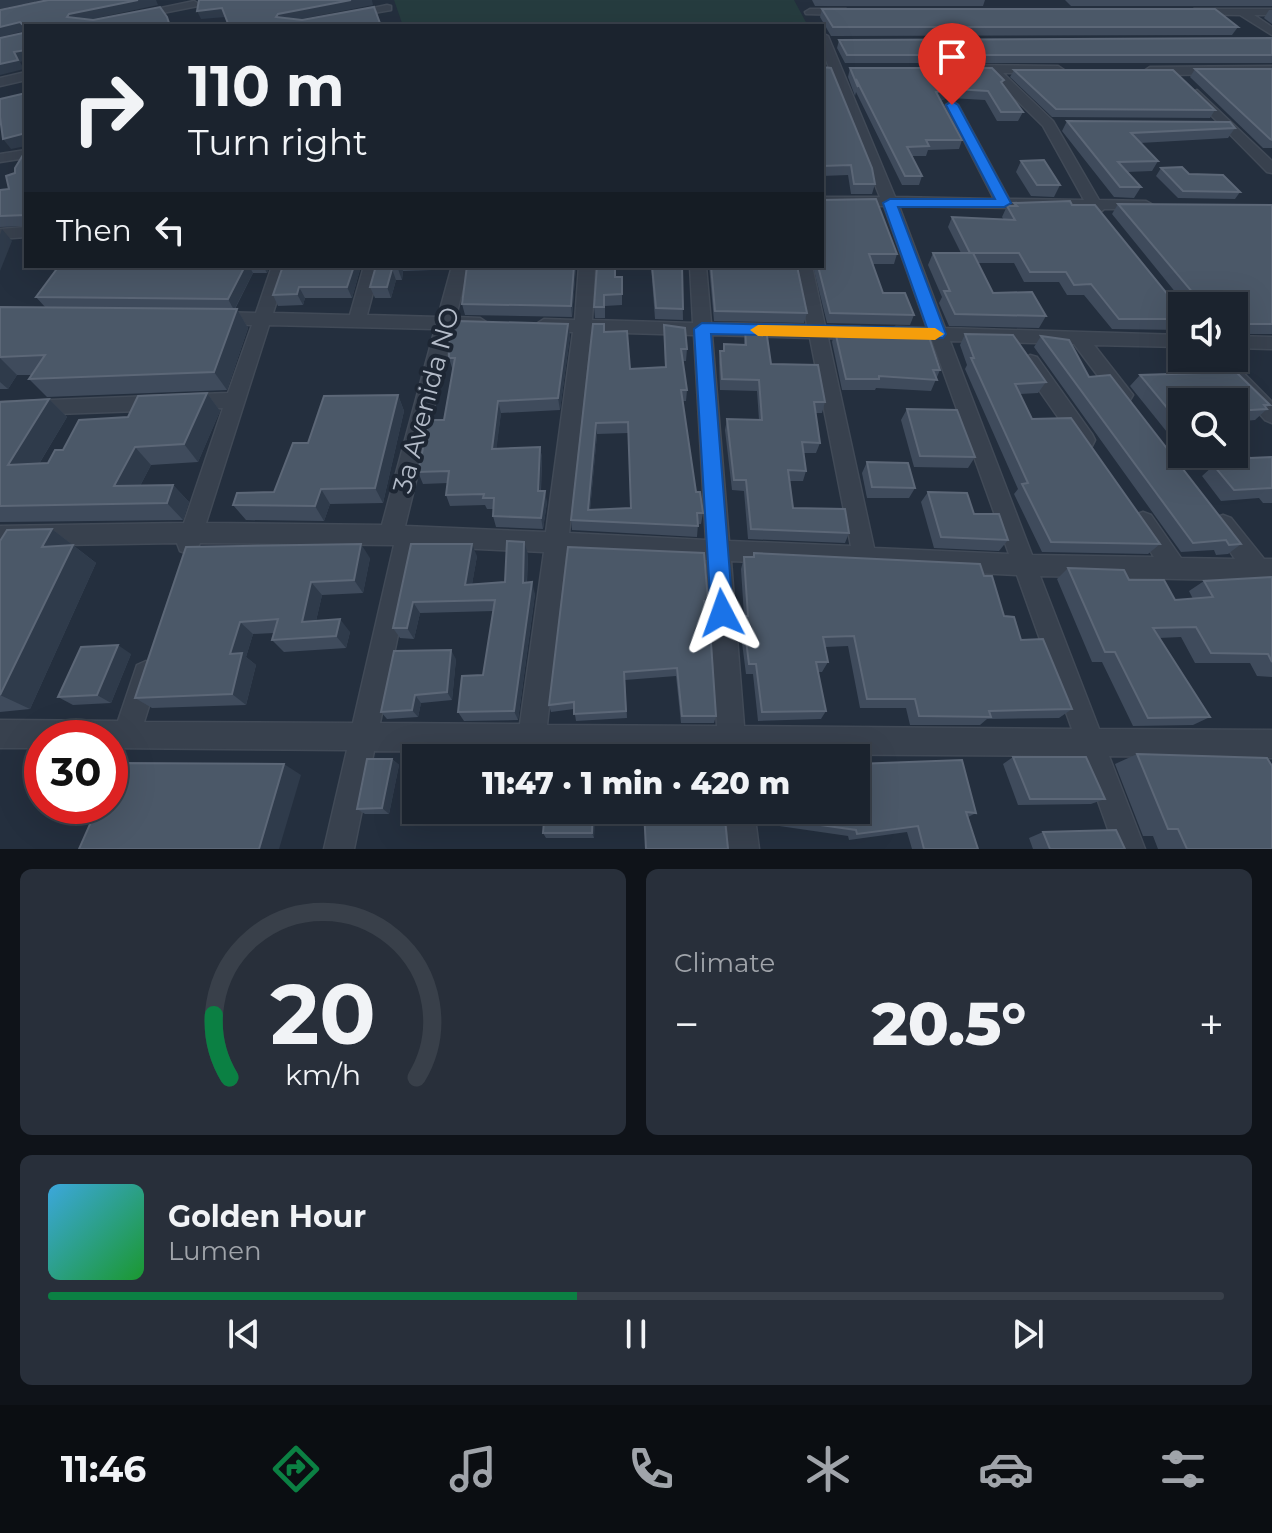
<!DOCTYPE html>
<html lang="en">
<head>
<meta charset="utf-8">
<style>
  body { margin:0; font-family:Montserrat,sans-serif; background:#282f3a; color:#f1f3f6; height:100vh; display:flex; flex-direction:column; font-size:30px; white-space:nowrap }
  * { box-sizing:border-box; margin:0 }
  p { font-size:26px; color:#a0a4aa }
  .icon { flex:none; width:44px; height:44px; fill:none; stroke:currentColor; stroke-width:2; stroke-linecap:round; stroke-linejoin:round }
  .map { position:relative; height:849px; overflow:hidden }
  .panel { display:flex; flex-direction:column; gap:20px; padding:20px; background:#0f1319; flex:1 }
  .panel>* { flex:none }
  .banner { position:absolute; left:24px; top:24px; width:800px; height:244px; border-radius:0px; box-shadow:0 8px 32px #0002,0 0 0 2px #39404a; background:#1b232e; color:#f1f3f6; overflow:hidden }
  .buttons { position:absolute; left:1168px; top:292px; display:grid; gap:16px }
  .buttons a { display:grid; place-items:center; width:80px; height:80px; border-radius:0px; background:#1b232e; box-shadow:0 8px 32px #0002,0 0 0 2px #39404a; font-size:40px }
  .speed { position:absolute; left:24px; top:720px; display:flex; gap:16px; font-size:40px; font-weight:700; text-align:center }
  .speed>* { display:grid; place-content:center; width:104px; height:104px; border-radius:50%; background:#1b232e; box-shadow:0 8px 32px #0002,0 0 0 2px #39404a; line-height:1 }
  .speed .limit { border:12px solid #d22; background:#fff; color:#111 }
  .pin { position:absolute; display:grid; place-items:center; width:68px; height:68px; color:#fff; margin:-82px -34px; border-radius:50% 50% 50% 0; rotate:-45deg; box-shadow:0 0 8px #0007 }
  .pin .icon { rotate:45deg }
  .me { position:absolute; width:88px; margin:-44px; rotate:356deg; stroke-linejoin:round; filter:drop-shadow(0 0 6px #0008) }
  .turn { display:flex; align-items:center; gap:28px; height:168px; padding:0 32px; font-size:36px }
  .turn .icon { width:104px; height:104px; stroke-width:2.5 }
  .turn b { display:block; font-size:56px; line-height:68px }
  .then { display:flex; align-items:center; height:76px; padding:0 32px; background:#0003; gap:16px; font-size:30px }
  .big { font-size:60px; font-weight:800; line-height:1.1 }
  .panel .tile { flex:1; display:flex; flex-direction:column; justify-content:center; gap:12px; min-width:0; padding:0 28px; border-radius:12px; background:#282f3a }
  .panel .dial { align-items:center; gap:0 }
  .dial svg { height:208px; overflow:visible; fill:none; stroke:#39404a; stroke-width:7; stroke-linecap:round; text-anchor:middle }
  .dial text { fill:#f1f3f6; stroke:none }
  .song { display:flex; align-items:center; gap:24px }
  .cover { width:96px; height:96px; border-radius:12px; background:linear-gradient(135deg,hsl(200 70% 55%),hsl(130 70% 35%)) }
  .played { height:8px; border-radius:4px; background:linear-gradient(90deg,#0b8043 45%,#39404a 45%) }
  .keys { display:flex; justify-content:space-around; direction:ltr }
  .heat { display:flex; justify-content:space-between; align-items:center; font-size:44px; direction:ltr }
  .panel .tiles { flex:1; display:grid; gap:20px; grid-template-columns:1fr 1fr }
  .tile:last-child { grid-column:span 2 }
  .trip { position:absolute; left:402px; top:744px; width:468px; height:80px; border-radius:0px; background:#1b232e; box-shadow:0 8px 32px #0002,0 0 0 2px #39404a; font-weight:800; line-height:80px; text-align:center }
  .tabs { display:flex; height:128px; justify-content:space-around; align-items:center; background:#0b0e12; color:#a0a4aa }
  .tabs .icon { width:56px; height:56px }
  .tabs .current { color:#0b8043 }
  .tabs b { font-size:36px; color:#f1f3f6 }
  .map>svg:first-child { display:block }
  .green { fill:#263c3f }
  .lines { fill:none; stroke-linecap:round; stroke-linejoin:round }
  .street-casing { stroke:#414a57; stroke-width:3 }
  .street { fill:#38414e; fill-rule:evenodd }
  .wall { fill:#3f4b5c; fill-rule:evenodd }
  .shaded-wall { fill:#2f3b4b }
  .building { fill:#4b5868; stroke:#5c6777; stroke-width:2; fill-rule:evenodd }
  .route { fill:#1a73e8; stroke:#114b97; stroke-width:2 }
  .slow { fill:#f59e0b }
  .labels { text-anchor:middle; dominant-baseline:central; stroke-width:8; stroke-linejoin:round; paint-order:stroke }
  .street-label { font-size:26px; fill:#b4bcc9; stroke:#1d2633 }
</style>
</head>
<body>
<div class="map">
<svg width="1272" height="849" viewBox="0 0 1272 849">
  <rect width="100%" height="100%" fill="#242f3e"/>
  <path class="green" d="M394 0H794L808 26H403Z"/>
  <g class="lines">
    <defs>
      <g id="street">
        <path d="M23 0H33L41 26H31Z"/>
        <path d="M194 1 199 4 198 6 97 26H75Z"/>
        <path d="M387 5 391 6V10L350 17 345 14Z"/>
        <path d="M810 9H846L851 12 846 15 806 14 805 12Z"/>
        <path d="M1194 9H1272V15H1254L1272 27V35L1240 15 1190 14 1189 12Z"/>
        <path d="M822 33 828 36 895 197 994 199 946 105 952 101 958 105 1009 199 1084 200 1043 126 989 73H966L960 69 966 65 1058 66 1064 70 1062 73H1003L1053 121 1099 200 1146 201 1153 205 1146 209H1104L1097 215 1089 209 899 206 945 328 1182 335V347L1094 345 1133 395 1130 400H1116L1074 344 950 341 1032 555 1154 557 1132 522 1135 515 1143 512 1151 515 1181 558 1235 559 1212 525 1215 518 1223 515 1231 518 1264 559H1272V581L1040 576 1099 729 1272 730V758L1109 756 1145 849H1115L1082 756 746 754 747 758H719V753L374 751 354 849H324L347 750 110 748V738H42V748H0V720L118 721 137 665 146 661 155 665 159 674 144 722 353 723 394 545 200 543 196 551 188 554 180 551 177 543 0 546V526L184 523 223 408 0 416V402L228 393 252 325 216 324 207 318 216 312 256 313 272 266H288L273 313 350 315 364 266H380L367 315 438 317 452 266H468L456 317 480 318 489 324 480 330 453 329 405 526 546 532 573 332 544 331 535 325 544 319 575 320 579 266H595L592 320 693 323 690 266H706L711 323 807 325 796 266H812L825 326 860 327 869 333 860 339 828 338 874 548 1009 554 932 340 896 339 887 333 896 327 927 328 884 206 822 205V197H880L822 50ZM269 325 435 329 382 525 206 523ZM591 332 694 335 706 540 569 533ZM712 335 810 338 851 546 729 541ZM416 546 544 552 520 724 380 723ZM566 553 707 560 717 726 547 725ZM731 561 1017 575 1072 729 744 726Z"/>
        <path d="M1272 66V74L1150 75 1144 71 1150 67Z"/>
        <path d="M26 72V80L0 86V78Z"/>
        <path d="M1197 90 1272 161V173L1267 172 1193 97 1191 94Z"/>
        <path d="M26 150V158L0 162V154Z"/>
        <path d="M26 227V237L0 239V229Z"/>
        <path d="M1234 336 1272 337V349L1234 348Z"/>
        <path d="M1030 355 1037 357 1092 434 1095 440 1092 446H1078L1023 367 1021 362Z"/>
        <path d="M1209 358H1229L1272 402V423L1265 420Z"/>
        <path d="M726 810H754L759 849H729Z"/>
      </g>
    </defs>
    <use href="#street" class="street-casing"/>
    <use href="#street" class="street"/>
  </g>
  <g class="wall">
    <path d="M812 0H985L983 6H815Z"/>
    <path d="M1065 0H1272V6H1071Z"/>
    <path d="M822 9 1238 27 1232 35 831 36 820 17Z"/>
    <path d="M1269 10H1272V24L1264 18Z"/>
    <path d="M1272 38V63H845L837 48 839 40Z"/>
    <path d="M822 67 875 184 872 194H851L848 175 822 176Z"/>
    <path d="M850 68 1002 84 1023 112 1018 121H997L985 100 950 98 941 100 962 140 959 149 928 150 926 156H912L922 176 919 185H902L856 92 855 96 848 77Z"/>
    <path d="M1195 69H1272V148H1263L1190 77Z"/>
    <path d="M1014 70 1215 110 1210 118 1052 117 1010 77Z"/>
    <path d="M1067 121 1235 128 1228 138 1140 143 1158 161 1152 171 1127 172 1141 187 1134 198 1114 197 1062 131Z"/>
    <path d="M26 150V226L0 227V190L9 189Z"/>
    <path d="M1021 161 1060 185 1054 197 1031 196 1016 172Z"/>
    <path d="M1161 168 1240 192 1235 199 1178 198 1156 176Z"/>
    <path d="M822 200 897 254 894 264H873L883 293 914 315 910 325 827 323 813 266H822Z"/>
    <path d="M1014 203 1072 205 1182 312V330L1112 329 1084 295H1067L1059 282H1024L1014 263H978L993 293 1046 316 1039 328 949 326 939 303 942 297 928 265 933 253H961L948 227 952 217 1004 220 1002 217 1007 206H1013Z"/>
    <path d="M1118 204 1272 205V334H1234V306H1185V304L1112 214Z"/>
    <path d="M59 266H270L267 273H253L235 309H237L248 328 227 390 47 397 29 379 32 375H17L8 389H0V307H45L36 297Z"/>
    <path d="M283 266H361L352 298H305L303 305 278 306 273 295Z"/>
    <path d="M376 266H433L432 270 403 271 402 280H396L391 298H375L370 287Z"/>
    <path d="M576 266 572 317 465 315 462 304Z"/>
    <path d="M651 266H682L683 320 655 319Z"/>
    <path d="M709 266H797L807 313 804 323 714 321Z"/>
    <path d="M615 277H622V305L605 306V318H595L594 307Z"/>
    <path d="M568 324 570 336 560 410 501 413 496 449 540 447 542 458 541 491 547 502 543 529 496 527 493 516V509H487L485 505 450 506 446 495 448 483 423 484 418 472 444 420 453 371 449 358Z"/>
    <path d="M664 325 687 349 686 361H683L687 390 686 401H683L696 492 703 513 701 524H698L697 537 572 530 571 520 604 332 630 369 665 367ZM628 433 631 508 590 510 597 434Z"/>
    <path d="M745 329 771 364 825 402 822 413H815L820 443 816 453H803L806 471 803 481H789L793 508 849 533 845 543 748 539 744 491 732 490 725 430 727 419 759 420 757 391 720 390 719 362 720 351H723L724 344 744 345Z"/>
    <path d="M835 331 940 370 931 391 876 388 875 390H842L832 342Z"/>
    <path d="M965 334 1046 382 1038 393 1020 394 1032 419 1160 544 1148 554 1042 552 1014 494 1018 489 965 369 967 365 960 345Z"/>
    <path d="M1041 336 1089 377 1241 544 1228 554 1216 555 1214 550 1181 552 1034 347Z"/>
    <path d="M1140 375 1270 405 1266 408 1267 409 1255 420 1234 422V402H1182V447H1179L1130 386Z"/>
    <path d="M207 393 220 411 198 462 151 465 140 486 173 485 189 502 183 520 0 522V402L49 399 67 417 39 464 48 463 63 450 128 417Z"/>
    <path d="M398 395 404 411 383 503 330 504 324 521 246 520 233 505 274 492 308 443Z"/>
    <path d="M907 409 975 457 968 468 914 467 901 420Z"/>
    <path d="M1205 454H1234L1250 458 1272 457V503H1263L1259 498 1221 501 1202 476 1213 466Z"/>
    <path d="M867 462 915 488 909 498H867L862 473Z"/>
    <path d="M928 492 1008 540 999 551 934 548 921 502Z"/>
    <path d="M52 529 96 563 30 709 0 712V541Z"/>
    <path d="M411 544 477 556 472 584 505 582 528 554 527 583 535 594 518 720 464 721 458 712 483 675 494 611 420 613 414 639 400 638 393 628Z"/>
    <path d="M186 547 370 558 363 593 322 595 316 621 350 632 346 648 284 652 272 640 274 633 253 634 246 657 256 665 246 705 152 708 135 698Z"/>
    <path d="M704 553 708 601 706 609 716 716 714 723H681L676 676 625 680 627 718 576 721 574 709 551 712 549 705Z"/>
    <path d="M754 553 984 576 1004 616 1072 709 1059 718 987 719 980 725H910L906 708H860L848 646 825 647 828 662 822 672H818L826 711 821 719 758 721 753 674H746L740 627 743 616H744L741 569 744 557H752Z"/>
    <path d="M1068 568 1129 580 1175 600 1193 599 1189 591 1204 581 1272 577V677L1257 676 1250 663H1195L1181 637 1159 638 1210 717 1193 725 1133 726 1102 662H1092L1057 579Z"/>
    <path d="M131 654 111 703 73 705 58 697Z"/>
    <path d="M456 659 452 700 421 703 418 717 387 719 381 712Z"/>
    <path d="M1137 754 1271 766 1272 849H1158L1153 836H1143L1115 764Z"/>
    <path d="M1013 757 1105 799 1091 804 1018 805 1003 764Z"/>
    <path d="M392 759 399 765 389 814H365L357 809Z"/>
    <path d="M595 810 594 838H546L543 833Z"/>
    <path d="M758 810H856L976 813 968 817 978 849H912L907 832 849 840 848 836 759 823Z"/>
    <path d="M1043 832 1125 849H1033L1029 838Z"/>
  </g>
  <g class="shaded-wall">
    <path d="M0 0H43L0 9Z"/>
    <path d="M138 0H156L158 5 74 23 67 17 69 14Z"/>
    <path d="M351 0H372L373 5 281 23 276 17 278 14Z"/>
    <path d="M222 8 226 17 201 19 197 11Z"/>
    <path d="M20 22 25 31 0 37V27Z"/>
    <path d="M26 50V60L20 62 24 69 0 75V64L14 52Z"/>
    <path d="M954 89 950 98 933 101 936 92Z"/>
    <path d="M26 133V146L11 149 3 139Z"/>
    <path d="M2 229 12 241 0 271V235Z"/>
    <path d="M245 266H249L253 273 234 310 228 299Z"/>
    <path d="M263 266H270L267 273Z"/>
    <path d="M354 266H361L352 298 347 287Z"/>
    <path d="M399 266H402L403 271 402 280 398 269Z"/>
    <path d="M574 266H576L572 317 571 306Z"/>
    <path d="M392 269 396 280 391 298 387 287Z"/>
    <path d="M299 287 305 298 303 305 297 294Z"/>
    <path d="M237 309 248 328 227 390 214 372Z"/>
    <path d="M568 324 570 336 560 410 558 398Z"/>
    <path d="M0 358 17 375 8 389 0 382Z"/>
    <path d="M207 393 220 411 198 462 184 444Z"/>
    <path d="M398 395 404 411 383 503 375 488Z"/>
    <path d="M49 399 67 417 28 482 8 465Z"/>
    <path d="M498 401 501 413 495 461 492 449Z"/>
    <path d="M596 423 597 434 589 521 588 510Z"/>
    <path d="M135 447 151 465 131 503 114 486Z"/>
    <path d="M540 447 542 458 540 503 538 491Z"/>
    <path d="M173 485 189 502 183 520 167 503Z"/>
    <path d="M321 489 330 504 324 521 315 506Z"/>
    <path d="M545 491 547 502 543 529 541 518Z"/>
    <path d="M52 529 96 563 30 709 0 695 42 547Z"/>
    <path d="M524 542 528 554 526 595 523 583Z"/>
    <path d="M361 544 370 558 363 593 354 580Z"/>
    <path d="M472 544 477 556 470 596 465 585Z"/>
    <path d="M311 582 322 595 313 634 302 622Z"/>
    <path d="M532 582 535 594 518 720 514 711Z"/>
    <path d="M413 602 420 613 414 639 407 628Z"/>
    <path d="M340 619 350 632 346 648 336 636Z"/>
    <path d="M240 622 253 634 246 657 256 665 246 705 232 694 230 654Z"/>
    <path d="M118 645 131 654 111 703 97 695Z"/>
    <path d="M451 650 456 659 452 700 447 692Z"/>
    <path d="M415 695 421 703 418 717 412 710Z"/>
    <path d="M392 759 399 765 389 814 382 808Z"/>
    <path d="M284 764 301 775 279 849H259Z"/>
    <path d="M593 810H595L594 838 592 833Z"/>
  </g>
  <g class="building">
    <path d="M48 0H138L69 14 67 17 93 20 160 7 167 17 170 26H26V50L14 52 18 60 0 64V38L23 33V25L20 22 0 27V10Z"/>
    <path d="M199 0H351L278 14 276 17 302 20 374 7 381 26H229L222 8 197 11Z"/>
    <path d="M822 9H1215L1238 27H833Z"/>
    <path d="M1272 38V55H847L839 40Z"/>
    <path d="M822 67 831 68 872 168 875 184H854L851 165 822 166Z"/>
    <path d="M850 68H992L1004 80 1001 82 1023 112H1001L988 91 954 89 936 92 962 140H926L929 146 907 147 922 176H905L856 79 858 87Z"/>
    <path d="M1195 69H1272V140L1270 139Z"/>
    <path d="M1014 70H1173L1215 110 1056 109Z"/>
    <path d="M26 93V133L3 139 0 117V99Z"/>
    <path d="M1067 121 1230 122 1235 128 1131 133 1158 161 1118 162 1141 187H1120Z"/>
    <path d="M26 150V215L0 216V190L9 189 6 176 15 173V168Z"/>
    <path d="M1044 160 1060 185H1037L1021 161Z"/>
    <path d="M1182 167 1189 174 1223 175 1240 192 1183 191 1161 168Z"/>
    <path d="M876 199 897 254H869L883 293H905L914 315 830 313 818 266H822V200Z"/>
    <path d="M1070 201 1072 205H1095L1182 312V319H1119L1091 284 1074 285 1066 272H1030L1019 253H970L952 217 1015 220 1007 206H1017L1014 203Z"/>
    <path d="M1118 204 1272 205V324H1234V306H1193L1194 294Z"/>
    <path d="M933 253H973L993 293 1032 292 1046 316 955 314 944 291H950Z"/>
    <path d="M59 266H245L228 299 36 297Z"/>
    <path d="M283 266H354L347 287H299L297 294 273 295Z"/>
    <path d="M376 266H399L398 269H392L387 287H370Z"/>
    <path d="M467 266H574L571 306 462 304Z"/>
    <path d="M597 266H615V277H622V294L604 295V307H594Z"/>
    <path d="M652 266H682L683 309 656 308Z"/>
    <path d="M711 266H797L807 313 715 311Z"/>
    <path d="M0 307 237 309 214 372 29 379 45 355 0 357Z"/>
    <path d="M458 321 568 324 558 398 498 401 492 449 540 447 538 491H545L541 518 493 516 494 498H483L484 494 446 495 449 471 418 472 429 420H444L455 358H449V343L453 324Z"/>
    <path d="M593 324H604V332L627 331 630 369 666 367 664 325 685 328 687 349H681L687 390H681L696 492H700L703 513H697L698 526 571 520ZM628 422 631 508 588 510 596 423Z"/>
    <path d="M745 329H766L771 364 818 365 825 402H814L820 443 802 442 806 471 788 470 793 508 845 509 849 533 751 529 746 480H734L727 419 762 420 759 380 722 379 720 351H724V344L746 345Z"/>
    <path d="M835 331 928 334 940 370H933L937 380 879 376V379H846Z"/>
    <path d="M965 334 1013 335 1046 382 1015 384 1032 419 1071 418 1160 544 1051 542 1022 484 1028 483 971 358H974Z"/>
    <path d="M1041 336 1069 340 1089 377 1110 375 1241 544 1229 545 1226 540 1193 543Z"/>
    <path d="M1236 372 1270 405H1264L1267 409 1234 411V402H1182V426L1140 375Z"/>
    <path d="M207 393 184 444 135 447 114 486 173 485 167 503 0 506V402L49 399 8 465 48 463 55 450H63L79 420 128 417 138 396Z"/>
    <path d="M398 395 375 488 321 489 315 506 233 505 237 493 274 492 293 443H308L324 396Z"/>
    <path d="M907 409 957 410 975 457 920 456Z"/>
    <path d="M1234 437 1250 458 1272 457V488L1234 490 1214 466 1232 465 1224 454H1234Z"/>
    <path d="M867 462 908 463 915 488 872 487Z"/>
    <path d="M928 492 967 493 974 514H999L1008 540 941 537Z"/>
    <path d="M52 529 42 547 73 545 0 695V541L7 530Z"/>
    <path d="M507 541 524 542 523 583 532 582 514 711 458 712 462 676 483 675 495 600 413 602 407 628H393L411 544H472L465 585 505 582Z"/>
    <path d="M361 544 354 580 311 582 302 622 340 619 336 636 272 640 278 619 240 622 230 654 242 653 232 694 135 698 186 547Z"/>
    <path d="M568 547 704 553 708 601H704L711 643 716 716H682L677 668 624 672 626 711 574 714V702L549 705Z"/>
    <path d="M754 553 980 564 984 576H992L1004 616 1014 617 1021 640 1043 639 1072 709 989 711 991 717 919 716 915 699H867L854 636 823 637 828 662H816L826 711 762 712 756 664H749L743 616H748L744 557H754Z"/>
    <path d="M1068 568 1124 570 1129 580H1164L1175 600 1213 597 1204 581 1272 577V662L1268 654 1211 653 1196 627 1153 628 1210 717 1148 718 1115 652H1105Z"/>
    <path d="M118 645 97 695 58 697 81 647Z"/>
    <path d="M451 650 447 692 415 695 412 710 381 712 394 651Z"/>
    <path d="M1137 754 1267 758 1272 766V849H1187L1178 829H1168Z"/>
    <path d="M1013 757H1086L1105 799H1030Z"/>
    <path d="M367 759H392L382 808 357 809Z"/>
    <path d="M962 760 976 813 966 812 978 849H924L918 826 857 834 856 830 763 817V810H856V764Z"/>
    <path d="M117 763 284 764 259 849H79L98 806H110V779Z"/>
    <path d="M545 810H593L592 833H543Z"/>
    <path d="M644 810H724L728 849H646Z"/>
    <path d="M1116 830 1125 849H1050L1043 832Z"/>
  </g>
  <path class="route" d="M952 101 958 105 1011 203 1004 207H898L946 334 943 338 711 334 733 613 730 620 722 623 714 620 711 613 694 329 702 323 927 328 883 203 890 199H995L946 105Z"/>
  <path class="slow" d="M758 325 935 328 944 334 935 340 758 336 750 330Z"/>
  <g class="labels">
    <g class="street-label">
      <text transform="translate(426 400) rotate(-75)">3a Avenida NO</text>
    </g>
  </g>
</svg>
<div class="buttons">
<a><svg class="icon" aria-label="sound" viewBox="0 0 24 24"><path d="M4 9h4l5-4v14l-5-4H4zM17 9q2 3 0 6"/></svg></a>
<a><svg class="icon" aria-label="search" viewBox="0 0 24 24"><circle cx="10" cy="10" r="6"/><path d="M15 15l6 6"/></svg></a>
</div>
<div class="speed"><div class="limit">30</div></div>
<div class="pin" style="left:952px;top:105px;background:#d93025"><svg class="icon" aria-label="arrive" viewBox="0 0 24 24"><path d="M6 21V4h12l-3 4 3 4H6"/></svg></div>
<svg class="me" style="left:722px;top:613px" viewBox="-20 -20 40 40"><path d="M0-17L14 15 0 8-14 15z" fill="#1a73e8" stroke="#fff" stroke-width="4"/></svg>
<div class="trip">11:47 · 1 min · 420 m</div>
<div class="banner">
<div class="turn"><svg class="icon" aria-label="right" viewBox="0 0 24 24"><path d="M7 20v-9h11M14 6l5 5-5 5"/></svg><div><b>110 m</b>Turn right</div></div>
<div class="then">Then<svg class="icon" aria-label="left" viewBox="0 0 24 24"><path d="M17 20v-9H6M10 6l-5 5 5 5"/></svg></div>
</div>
</div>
<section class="panel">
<div class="tiles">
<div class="tile dial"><svg viewBox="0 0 100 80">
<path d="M14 69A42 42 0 1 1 86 69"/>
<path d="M14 69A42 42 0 0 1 8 45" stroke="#0b8043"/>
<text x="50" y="56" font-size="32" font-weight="700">20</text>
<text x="50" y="72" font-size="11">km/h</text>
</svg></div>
<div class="tile"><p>Climate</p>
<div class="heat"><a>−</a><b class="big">20.5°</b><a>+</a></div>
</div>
<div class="tile">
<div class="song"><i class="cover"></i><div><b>Golden Hour</b><p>Lumen</p></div></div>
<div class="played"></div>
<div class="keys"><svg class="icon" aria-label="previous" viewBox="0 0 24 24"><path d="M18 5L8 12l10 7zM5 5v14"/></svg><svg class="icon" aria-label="pause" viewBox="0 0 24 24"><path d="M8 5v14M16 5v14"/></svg><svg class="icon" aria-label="next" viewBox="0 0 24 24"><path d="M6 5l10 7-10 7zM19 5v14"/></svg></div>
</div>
</div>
</section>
<nav class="tabs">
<b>11:46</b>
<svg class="icon current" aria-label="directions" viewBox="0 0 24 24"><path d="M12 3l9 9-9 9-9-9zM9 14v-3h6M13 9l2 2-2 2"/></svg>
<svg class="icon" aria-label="music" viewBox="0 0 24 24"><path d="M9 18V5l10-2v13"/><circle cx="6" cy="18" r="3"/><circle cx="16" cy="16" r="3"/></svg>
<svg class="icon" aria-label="phone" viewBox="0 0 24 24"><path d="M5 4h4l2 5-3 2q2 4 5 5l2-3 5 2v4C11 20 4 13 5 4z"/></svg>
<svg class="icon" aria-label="climate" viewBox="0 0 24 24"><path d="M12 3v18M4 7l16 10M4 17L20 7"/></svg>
<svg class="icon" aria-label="car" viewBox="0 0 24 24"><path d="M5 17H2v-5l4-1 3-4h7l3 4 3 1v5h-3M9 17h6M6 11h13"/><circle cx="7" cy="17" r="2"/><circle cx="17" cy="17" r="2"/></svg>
<svg class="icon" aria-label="filters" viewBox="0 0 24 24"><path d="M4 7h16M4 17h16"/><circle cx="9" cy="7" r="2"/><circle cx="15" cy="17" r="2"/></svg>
</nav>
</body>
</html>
